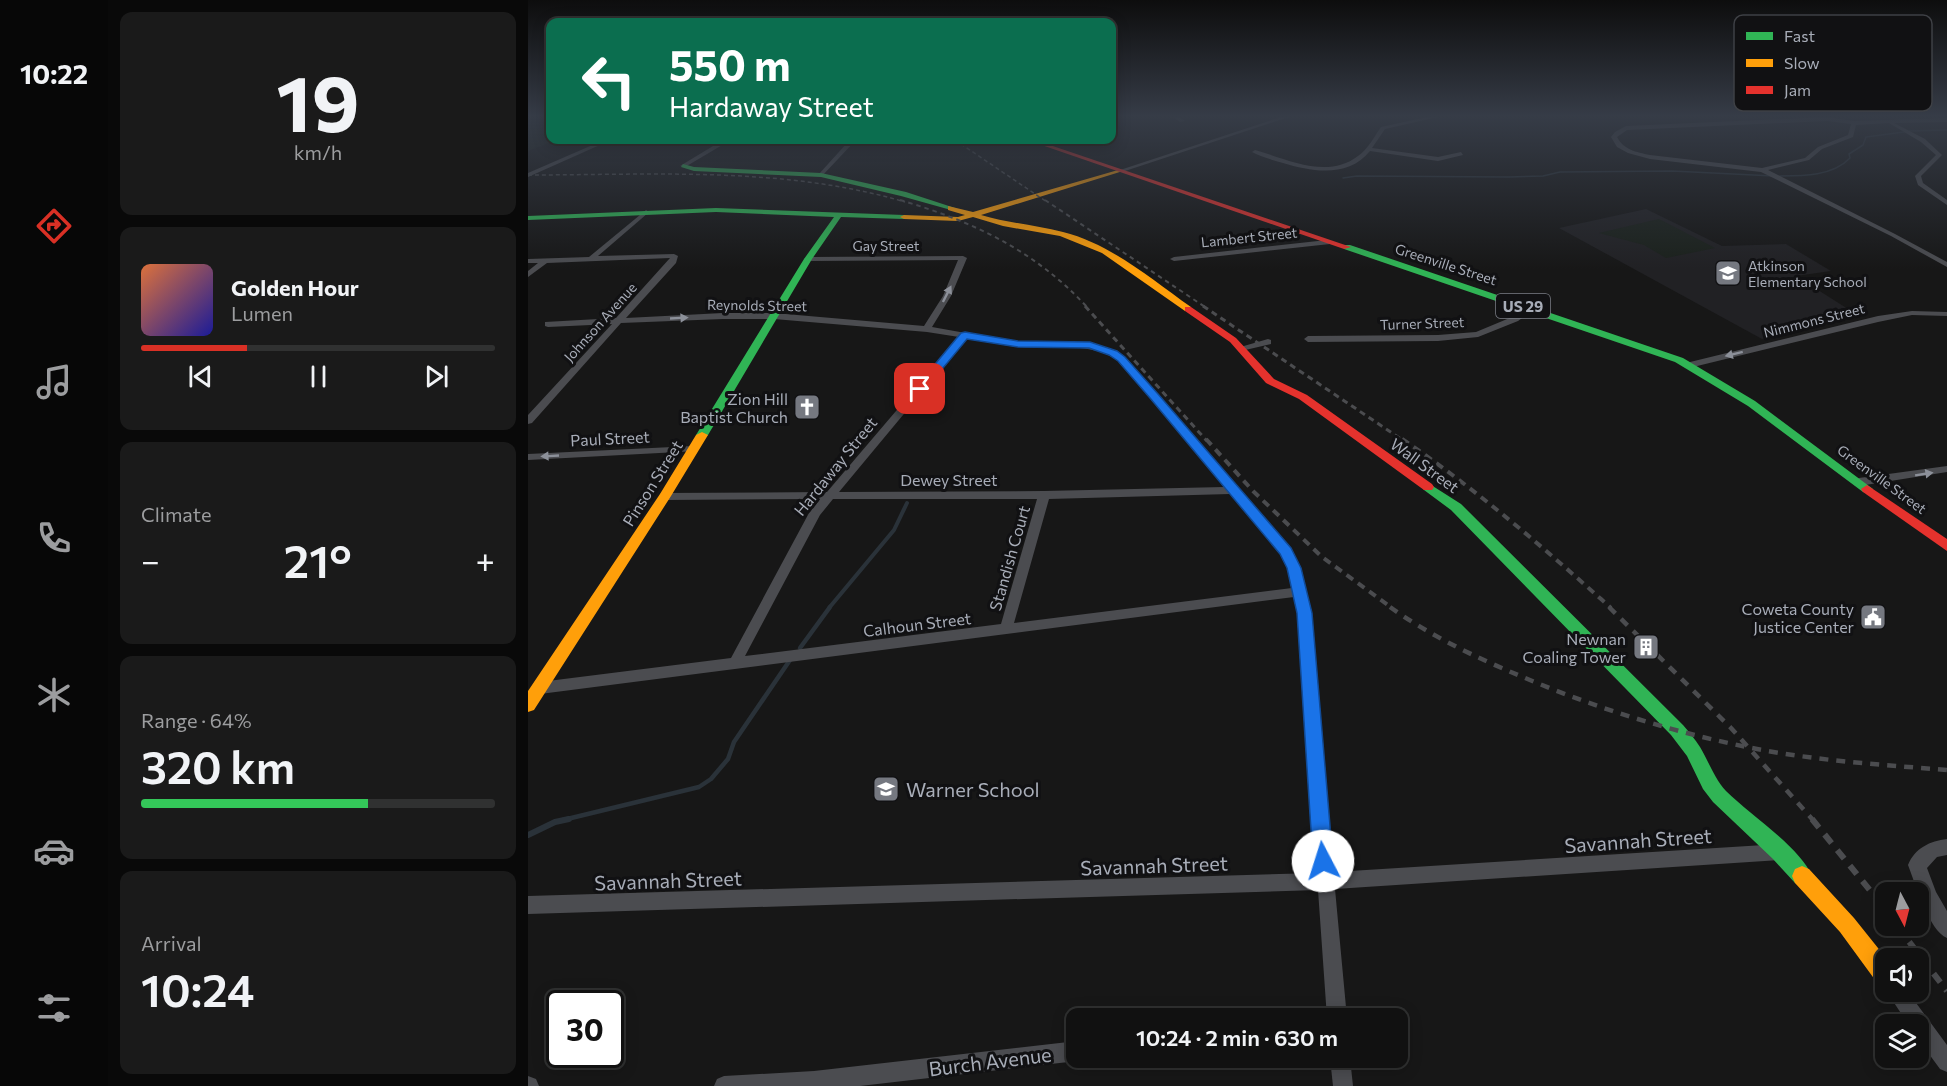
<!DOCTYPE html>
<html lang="en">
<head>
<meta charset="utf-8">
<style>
  body { margin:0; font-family:Commissioner,sans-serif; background:#1a1a1a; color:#f1f3f6; height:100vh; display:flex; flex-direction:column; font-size:22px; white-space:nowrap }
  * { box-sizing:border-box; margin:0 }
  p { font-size:20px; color:#9c9d9f }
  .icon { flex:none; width:33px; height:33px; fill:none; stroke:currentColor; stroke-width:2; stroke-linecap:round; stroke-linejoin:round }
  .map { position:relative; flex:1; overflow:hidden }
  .panel { display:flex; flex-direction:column; gap:12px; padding:12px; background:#090909; width:420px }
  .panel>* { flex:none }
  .top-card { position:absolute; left:18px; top:18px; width:570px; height:126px; border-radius:12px; box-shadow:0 3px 15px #0003,0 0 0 2px #303131; background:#0b6e4f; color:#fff; overflow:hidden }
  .needle { width:39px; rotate:173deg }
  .tools { position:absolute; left:1347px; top:882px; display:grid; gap:12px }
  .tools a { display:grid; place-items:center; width:54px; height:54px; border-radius:12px; background:#111; box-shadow:0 3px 15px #0003,0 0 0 2px #303131; font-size:30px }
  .speed { position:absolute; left:18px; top:990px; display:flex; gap:12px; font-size:30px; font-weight:700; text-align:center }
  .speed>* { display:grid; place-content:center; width:78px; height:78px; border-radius:50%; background:#111; box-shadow:0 3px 15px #0003,0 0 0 2px #303131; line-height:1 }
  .speed .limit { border:3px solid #111; border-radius:9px; background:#fff; color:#111 }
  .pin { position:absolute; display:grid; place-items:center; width:51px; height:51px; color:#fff; margin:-26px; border-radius:12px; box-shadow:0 3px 9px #0006 }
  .me { position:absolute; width:66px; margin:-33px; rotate:355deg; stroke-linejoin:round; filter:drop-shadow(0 0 4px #0008) }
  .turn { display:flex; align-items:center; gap:21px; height:126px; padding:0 24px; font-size:27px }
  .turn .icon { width:78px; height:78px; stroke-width:2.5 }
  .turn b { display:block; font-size:42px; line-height:51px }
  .big { font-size:45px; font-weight:600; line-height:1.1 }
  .panel .tile { flex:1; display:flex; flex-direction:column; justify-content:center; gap:9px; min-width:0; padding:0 21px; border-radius:12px; background:#1a1a1a }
  .panel .dial { align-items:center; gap:0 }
  .dial b { font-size:78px; line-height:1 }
  .song { display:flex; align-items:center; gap:18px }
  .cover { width:72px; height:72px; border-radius:9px; background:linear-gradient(135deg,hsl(20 70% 55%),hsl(240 70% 35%)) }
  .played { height:6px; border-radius:3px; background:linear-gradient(90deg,#d93025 30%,#303131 30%) }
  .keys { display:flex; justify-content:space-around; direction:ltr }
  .heat { display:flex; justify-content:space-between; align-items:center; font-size:33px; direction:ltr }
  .charge { height:9px; border-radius:4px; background:linear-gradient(90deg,#34c759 64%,#303131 0) }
  .trip { position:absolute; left:538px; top:1008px; width:342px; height:60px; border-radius:12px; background:#111; box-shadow:0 3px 15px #0003,0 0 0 2px #303131; font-weight:600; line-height:60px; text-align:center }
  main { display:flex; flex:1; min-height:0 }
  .tabs { display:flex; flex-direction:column; width:108px; justify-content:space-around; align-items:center; background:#070707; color:#9c9d9f }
  .tabs .icon { width:42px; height:42px }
  .tabs .selected { color:#d93025 }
  .tabs b { font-size:27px; color:#f1f3f6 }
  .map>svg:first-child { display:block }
  .built { fill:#212124 }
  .green { fill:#1b211c }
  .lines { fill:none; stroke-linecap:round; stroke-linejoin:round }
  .stream-far3 { stroke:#2a3239; stroke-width:1.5 }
  .stream-far2 { stroke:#2a3239; stroke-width:4 }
  .stream-far1 { stroke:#2a3239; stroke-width:4.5 }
  .stream { stroke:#2a3239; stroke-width:6 }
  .street { fill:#4b4c50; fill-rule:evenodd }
  .fast { fill:#30b455; fill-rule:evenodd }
  .slow { fill:#ff9f0a; fill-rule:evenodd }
  .jam { fill:#e5322d; fill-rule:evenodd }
  .rail-far5 { stroke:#4b4c4f; stroke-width:1.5; stroke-dasharray:4 3; stroke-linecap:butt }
  .rail-far4 { stroke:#4b4c4f; stroke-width:2; stroke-dasharray:4.5 4; stroke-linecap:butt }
  .rail-far3 { stroke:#4b4c4f; stroke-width:3; stroke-dasharray:6 4.5; stroke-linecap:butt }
  .rail-far2 { stroke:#4b4c4f; stroke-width:4; stroke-dasharray:8 6; stroke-linecap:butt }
  .rail-far1 { stroke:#4b4c4f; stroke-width:4.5; stroke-dasharray:9 8; stroke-linecap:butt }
  .rail { stroke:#4b4c4f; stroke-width:6; stroke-dasharray:11 9; stroke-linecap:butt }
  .oneway { fill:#8c9099 }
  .route { fill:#1a73e8; stroke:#114b97; stroke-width:1.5 }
  .labels { text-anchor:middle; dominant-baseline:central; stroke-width:6; stroke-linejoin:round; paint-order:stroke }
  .far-street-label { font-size:14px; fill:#a8adb8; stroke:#111113 }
  .far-poi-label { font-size:14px; fill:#a8adb8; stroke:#111113; text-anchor:start }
  .shield { fill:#111113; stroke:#7b7e86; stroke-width:1.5 }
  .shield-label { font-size:15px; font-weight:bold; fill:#a8adb8 }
  .poi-label { font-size:16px; fill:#a8adb8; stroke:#111113; text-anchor:end }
  .street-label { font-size:16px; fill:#a8adb8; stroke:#111113 }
  .near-poi-label { font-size:20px; fill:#a8adb8; stroke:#111113; text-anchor:start }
  .near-street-label { font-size:20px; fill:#a8adb8; stroke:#111113 }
  .key { fill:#111113; stroke:#3e4045; stroke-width:1.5 }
  .key-label { font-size:16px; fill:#a8adb8 }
</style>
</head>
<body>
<main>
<nav class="tabs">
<b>10:22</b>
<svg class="icon selected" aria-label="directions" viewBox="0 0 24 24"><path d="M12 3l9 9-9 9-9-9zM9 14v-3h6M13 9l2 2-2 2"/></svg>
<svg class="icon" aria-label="music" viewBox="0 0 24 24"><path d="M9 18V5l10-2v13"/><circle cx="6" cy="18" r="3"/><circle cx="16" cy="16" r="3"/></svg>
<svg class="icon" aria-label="phone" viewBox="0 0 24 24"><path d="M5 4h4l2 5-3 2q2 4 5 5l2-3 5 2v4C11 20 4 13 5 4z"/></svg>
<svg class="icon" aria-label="climate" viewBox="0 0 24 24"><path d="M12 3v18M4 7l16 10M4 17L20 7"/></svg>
<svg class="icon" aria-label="car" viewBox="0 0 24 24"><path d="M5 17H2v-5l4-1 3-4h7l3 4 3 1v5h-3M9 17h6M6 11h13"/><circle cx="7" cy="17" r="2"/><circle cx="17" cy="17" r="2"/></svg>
<svg class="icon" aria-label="filters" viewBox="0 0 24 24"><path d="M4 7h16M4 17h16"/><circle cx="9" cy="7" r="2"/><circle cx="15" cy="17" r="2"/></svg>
</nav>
<section class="panel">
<div class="tile dial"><b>19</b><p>km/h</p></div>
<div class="tile">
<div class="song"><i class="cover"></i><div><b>Golden Hour</b><p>Lumen</p></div></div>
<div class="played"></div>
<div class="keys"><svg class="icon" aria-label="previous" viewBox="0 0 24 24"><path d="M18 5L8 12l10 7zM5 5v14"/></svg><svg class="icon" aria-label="pause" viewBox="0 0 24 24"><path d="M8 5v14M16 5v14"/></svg><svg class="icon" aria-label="next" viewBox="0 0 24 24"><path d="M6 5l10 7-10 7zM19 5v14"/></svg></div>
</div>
<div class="tile"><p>Climate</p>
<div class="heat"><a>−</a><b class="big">21°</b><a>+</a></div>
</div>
<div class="tile"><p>Range · 64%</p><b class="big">320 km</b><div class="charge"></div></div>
<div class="tile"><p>Arrival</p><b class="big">10:24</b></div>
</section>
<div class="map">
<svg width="1419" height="1086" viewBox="0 0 1419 1086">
  <rect width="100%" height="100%" fill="#171717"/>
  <path class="built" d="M1118 209 1194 246 1258 244 1303 271 1268 276 1331 316 1234 339 1031 228Z"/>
  <g class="green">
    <path d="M0 117H22V140H29L0 151Z"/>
    <path d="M1131 219 1187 248 1138 258 1116 245 1071 233Z"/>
  </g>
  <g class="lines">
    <g class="stream-far3">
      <path d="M1381 131 1419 130"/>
      <path d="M1252 176C1275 176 1305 176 1322 158L1321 154 1335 145 1338 137 1376 132"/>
      <path d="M815 178 829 176 981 177 1015 176 1032 172 1144 171 1246 176"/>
    </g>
    <path class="stream-far2" d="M301 608 366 530 379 503"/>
    <g class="stream-far1">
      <path d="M272 648 302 607"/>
      <path d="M35 820 171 787 183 779 200 759 206 742 262 660"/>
    </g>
    <path class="stream" d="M0 835 27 822 41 819"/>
    <g class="street">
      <path d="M645 117H651L657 121 652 122Z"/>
      <path d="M753 117H761L594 172 589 171Z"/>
      <path d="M899 117H910L857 129 844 148 910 157 933 152 935 155 910 161 842 151C820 178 785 172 755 163 745 160 733 157 724 152L727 150C759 159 799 180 830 156 840 149 846 137 853 127Z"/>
      <path d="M1299 117 1326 121 1419 118V122L1366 123 1397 139 1414 155 1393 176 1395 183 1419 200V205L1390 185 1387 176 1408 155 1393 142 1361 123 1328 125 1325 137 1294 149 1281 160 1240 170 1367 234 1419 262V267L1363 236 1233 172 1122 159 1100 153 1089 147 1083 137 1087 132 1098 126ZM1299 121 1323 124 1320 135 1290 147 1277 158 1234 168 1122 155C1108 152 1096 150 1089 137L1099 130Z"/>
      <path d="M76 140H83L0 177V173Z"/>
      <path d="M195 140H328L293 177 291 174 319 143 196 144 157 167 152 166Z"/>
      <path d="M118 210 121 212 120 213 70 256 146 254 150 256 148 263 98 318 195 313H246L396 326 415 296 430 260 280 261 276 259 280 257 435 256 439 258 423 296 404 327C432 332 460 337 488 341 526 346 562 334 597 357L762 549 772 568 783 613 806 872 1252 844 1258 846 1260 852 1258 858 1252 860 807 889 819 1018H799L790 890 0 914V896L789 873 769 613 766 597 12 694 7 692 5 688 7 684 12 682 203 658 281 513 292 499 137 500 133 499 131 496 133 493 299 492 431 337 399 332 246 319H195L93 323 4 423 0 424V415L84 324 20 327 17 326V322L88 318 142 258 19 263 0 277V271L10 263H0V259L61 257ZM439 338C456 341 473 345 490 347 525 350 560 340 591 361L696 487 516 491 311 492ZM702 494 753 554 760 568 764 588 486 623 521 499ZM305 499H509L473 624 217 656 292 515Z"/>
      <path d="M799 240H802V244L646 261 642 259 646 257Z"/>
      <path d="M1000 307 1007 309 990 321 950 337 910 341 780 342 776 339 780 336 910 335 948 332 984 317Z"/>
      <path d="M1384 311 1419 312V316L1384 315 1350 322 1161 368 1156 365 1158 363 1350 316Z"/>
      <path d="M740 339 743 340V344L713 351 709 348Z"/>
      <path d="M165 446 170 449 169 451 0 460V454Z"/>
      <path d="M1419 466V472L1331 486 1325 482 1331 478Z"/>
      <path d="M1419 839V855L1409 857 1399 868 1408 892 1419 911V938C1401 931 1387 883 1380 865 1387 848 1402 841 1419 839Z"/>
      <path d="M1359 992H1380L1419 1045V1072L1412 1069 1390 1039V1024H1380Z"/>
      <path d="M549 1041V1058H556L549 1061 332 1086H186L189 1079 196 1076 286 1071Z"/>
      <path d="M802 1058H822L825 1086H805Z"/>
      <path d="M0 1076 8 1079 11 1086H0Z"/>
    </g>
    <g class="fast">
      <path d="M155 164 166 167 293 173 378 192 427 208 423 210 373 196 293 177 166 171 153 167Z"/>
      <path d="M188 208 376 215 380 217 376 219 313 217 284 259 180 435 174 438 168 435 276 259 306 217 188 212 0 220V216Z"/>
      <path d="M816 245H822L1155 358 1227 401 1345 489 1339 493 1335 492 1220 406 1147 362 816 249Z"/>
      <path d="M900 483 933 504 1155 725C1161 732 1167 739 1172 747 1181 762 1186 778 1198 791 1221 814 1272 847 1284 876L1281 883 1274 886 1267 883 1245 859 1185 802 1175 789 1159 756 1143 735 923 510 896 490 894 487Z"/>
    </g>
    <g class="slow">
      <path d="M590 170 595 171 453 215C480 223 508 225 535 232 583 244 623 279 663 307V311H657L574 253 532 236 475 226 445 217 430 221 376 219 372 217 376 215 430 217 437 215 420 210V206L445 212Z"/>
      <path d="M174 432 180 435 143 496 6 710 0 712V691L132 494 168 435Z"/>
      <path d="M1274 866 1281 869 1326 918 1358 958V986L1350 984 1312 932 1267 883 1264 876 1267 869Z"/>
    </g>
    <g class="jam">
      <path d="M499 140H507L823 247 816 249Z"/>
      <path d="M657 307H663L708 338 746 379 779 395 904 484 906 487 904 490H896L771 399 738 383 702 342 657 311Z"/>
      <path d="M1339 485 1419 539V551L1335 492 1333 489Z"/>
    </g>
    <g class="rail-far5">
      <path d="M427 140 519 202"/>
      <path d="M0 175C125 175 256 166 377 202"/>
    </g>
    <g class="rail-far4">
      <path d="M372 200C446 222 506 250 559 307"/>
      <path d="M517 200 677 307"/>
    </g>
    <g class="rail-far3">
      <path d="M557 306 679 441"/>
      <path d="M675 306 876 441"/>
    </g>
    <g class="rail-far2">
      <path d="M678 439 725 491 794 557 864 608"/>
      <path d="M874 439C948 489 1016 548 1083 608"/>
    </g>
    <g class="rail-far1">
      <path d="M862 607C901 635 947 657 990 675 1067 708 1147 733 1229 749 1292 761 1356 765 1419 770"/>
      <path d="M1081 607 1203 728 1285 820"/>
    </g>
    <g class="rail">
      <path d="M1284 819 1358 910"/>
      <path d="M1369 926 1419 991"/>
    </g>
  </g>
  <defs><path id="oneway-solid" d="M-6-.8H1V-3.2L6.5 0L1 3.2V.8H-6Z" transform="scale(1.5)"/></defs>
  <g class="oneway">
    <use href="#oneway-solid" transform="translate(419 294) rotate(-63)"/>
    <use href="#oneway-solid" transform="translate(151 318) rotate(-3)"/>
    <use href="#oneway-solid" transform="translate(1206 354) rotate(166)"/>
    <use href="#oneway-solid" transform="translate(22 456) rotate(177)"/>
    <use href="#oneway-solid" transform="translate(1396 474) rotate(-9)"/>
  </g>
  <linearGradient id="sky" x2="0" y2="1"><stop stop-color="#0d0d0d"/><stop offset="0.43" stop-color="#363c47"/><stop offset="1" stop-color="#363c47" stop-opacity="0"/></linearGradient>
  <rect width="1419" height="269" fill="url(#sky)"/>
  <path class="route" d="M437 332 490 341 562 342 589 351 597 357 630 394 763 548 773 568 784 613 805 861 802 868 795 871 788 868 785 861 769 613 759 568 752 554 622 398 590 361 581 355 561 348 490 347 439 339 396 391H388V387L433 333Z"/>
  <defs>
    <symbol id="school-square" viewBox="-11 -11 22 22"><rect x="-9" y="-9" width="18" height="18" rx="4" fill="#757880" stroke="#111113"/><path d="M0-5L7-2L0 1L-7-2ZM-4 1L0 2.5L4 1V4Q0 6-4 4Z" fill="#fff"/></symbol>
    <symbol id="church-square" viewBox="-11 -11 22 22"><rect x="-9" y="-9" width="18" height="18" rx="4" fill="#757880" stroke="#111113"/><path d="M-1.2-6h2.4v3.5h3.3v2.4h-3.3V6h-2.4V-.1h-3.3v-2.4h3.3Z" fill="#fff"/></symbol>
    <symbol id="civic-square" viewBox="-11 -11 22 22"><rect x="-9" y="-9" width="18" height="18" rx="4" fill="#757880" stroke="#111113"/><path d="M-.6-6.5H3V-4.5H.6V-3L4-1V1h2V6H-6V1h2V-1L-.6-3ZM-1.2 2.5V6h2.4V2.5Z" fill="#fff"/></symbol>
    <symbol id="building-square" viewBox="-11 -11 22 22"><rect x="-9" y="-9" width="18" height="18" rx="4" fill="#757880" stroke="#111113"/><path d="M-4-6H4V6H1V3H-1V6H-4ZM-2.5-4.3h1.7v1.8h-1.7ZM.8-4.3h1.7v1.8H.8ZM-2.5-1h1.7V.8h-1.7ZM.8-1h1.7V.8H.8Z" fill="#fff"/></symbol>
  </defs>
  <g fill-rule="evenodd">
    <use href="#school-square" x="1185" y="258" width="30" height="30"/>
    <use href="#church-square" x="264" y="392" width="30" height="30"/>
    <use href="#civic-square" x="1330" y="602" width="30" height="30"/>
    <use href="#building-square" x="1103" y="632" width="30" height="30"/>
    <use href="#school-square" x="343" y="774" width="30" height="30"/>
  </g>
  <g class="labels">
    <g class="far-street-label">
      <text transform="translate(721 237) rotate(-6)">Lambert Street</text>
      <text x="358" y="245">Gay Street</text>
      <text transform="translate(918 264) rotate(18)">Greenville Street</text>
      <text transform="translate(229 305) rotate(1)">Reynolds Street</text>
      <text transform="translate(1286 320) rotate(-14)">Nimmons Street</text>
      <text transform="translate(72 322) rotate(-48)">Johnson Avenue</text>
      <text transform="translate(894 323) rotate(-2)">Turner Street</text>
      <text transform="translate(1354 479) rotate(36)">Greenville Street</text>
    </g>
    <g class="far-poi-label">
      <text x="1220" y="265">Atkinson<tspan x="1220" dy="16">Elementary School</tspan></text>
    </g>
    <rect class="shield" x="968" y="294" width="54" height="24" rx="4.5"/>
    <g class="shield-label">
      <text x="995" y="306">US 29</text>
    </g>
    <g class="poi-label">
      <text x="260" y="398">Zion Hill<tspan x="260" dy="18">Baptist Church</tspan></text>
      <text x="1326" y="608">Coweta County<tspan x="1326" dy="18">Justice Center</tspan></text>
      <text x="1098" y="638">Newnan<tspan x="1098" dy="18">Coaling Tower</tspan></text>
    </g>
    <g class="street-label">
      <text transform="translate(82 438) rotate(-3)">Paul Street</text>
      <text transform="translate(897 465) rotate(36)">Wall Street</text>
      <text transform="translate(307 466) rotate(-51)">Hardaway Street</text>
      <text x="421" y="479">Dewey Street</text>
      <text transform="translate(124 483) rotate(-58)">Pinson Street</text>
      <text transform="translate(481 558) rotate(-74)">Standish Court</text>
      <text transform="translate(389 624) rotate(-7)">Calhoun Street</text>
    </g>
    <g class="near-poi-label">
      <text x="378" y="789">Warner School</text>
    </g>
    <g class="near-street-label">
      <text transform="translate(1110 840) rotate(-4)">Savannah Street</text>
      <text transform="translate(626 865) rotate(-2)">Savannah Street</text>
      <text transform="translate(140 880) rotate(-2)">Savannah Street</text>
      <text transform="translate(462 1061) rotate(-7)">Burch Avenue</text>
    </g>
  </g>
  <rect x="1206" y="15" width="198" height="96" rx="9" class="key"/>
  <rect x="1218" y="32" width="27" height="8" fill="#30b455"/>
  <rect x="1218" y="59" width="27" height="8" fill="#ff9f0a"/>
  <rect x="1218" y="86" width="27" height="8" fill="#e5322d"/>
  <g class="key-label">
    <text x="1256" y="42">Fast</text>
    <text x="1256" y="69">Slow</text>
    <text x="1256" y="96">Jam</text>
  </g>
</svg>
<div class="tools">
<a><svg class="needle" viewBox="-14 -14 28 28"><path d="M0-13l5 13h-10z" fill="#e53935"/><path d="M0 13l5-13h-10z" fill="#9c9d9f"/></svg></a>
<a><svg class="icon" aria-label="sound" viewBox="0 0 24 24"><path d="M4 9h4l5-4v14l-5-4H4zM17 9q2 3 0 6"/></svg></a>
<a><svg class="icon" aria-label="layers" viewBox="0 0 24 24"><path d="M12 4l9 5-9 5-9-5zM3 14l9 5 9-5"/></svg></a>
</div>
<div class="speed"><div class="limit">30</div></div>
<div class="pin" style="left:392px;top:389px;background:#d93025"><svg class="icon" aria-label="arrive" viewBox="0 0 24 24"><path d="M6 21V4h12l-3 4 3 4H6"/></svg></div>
<svg class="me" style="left:795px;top:861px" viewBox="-20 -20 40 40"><circle r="19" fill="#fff"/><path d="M0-13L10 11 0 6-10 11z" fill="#1a73e8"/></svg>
<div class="trip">10:24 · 2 min · 630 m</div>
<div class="top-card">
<div class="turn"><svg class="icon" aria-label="left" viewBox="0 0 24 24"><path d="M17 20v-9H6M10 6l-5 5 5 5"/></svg><div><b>550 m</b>Hardaway Street</div></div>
</div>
</div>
</main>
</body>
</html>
